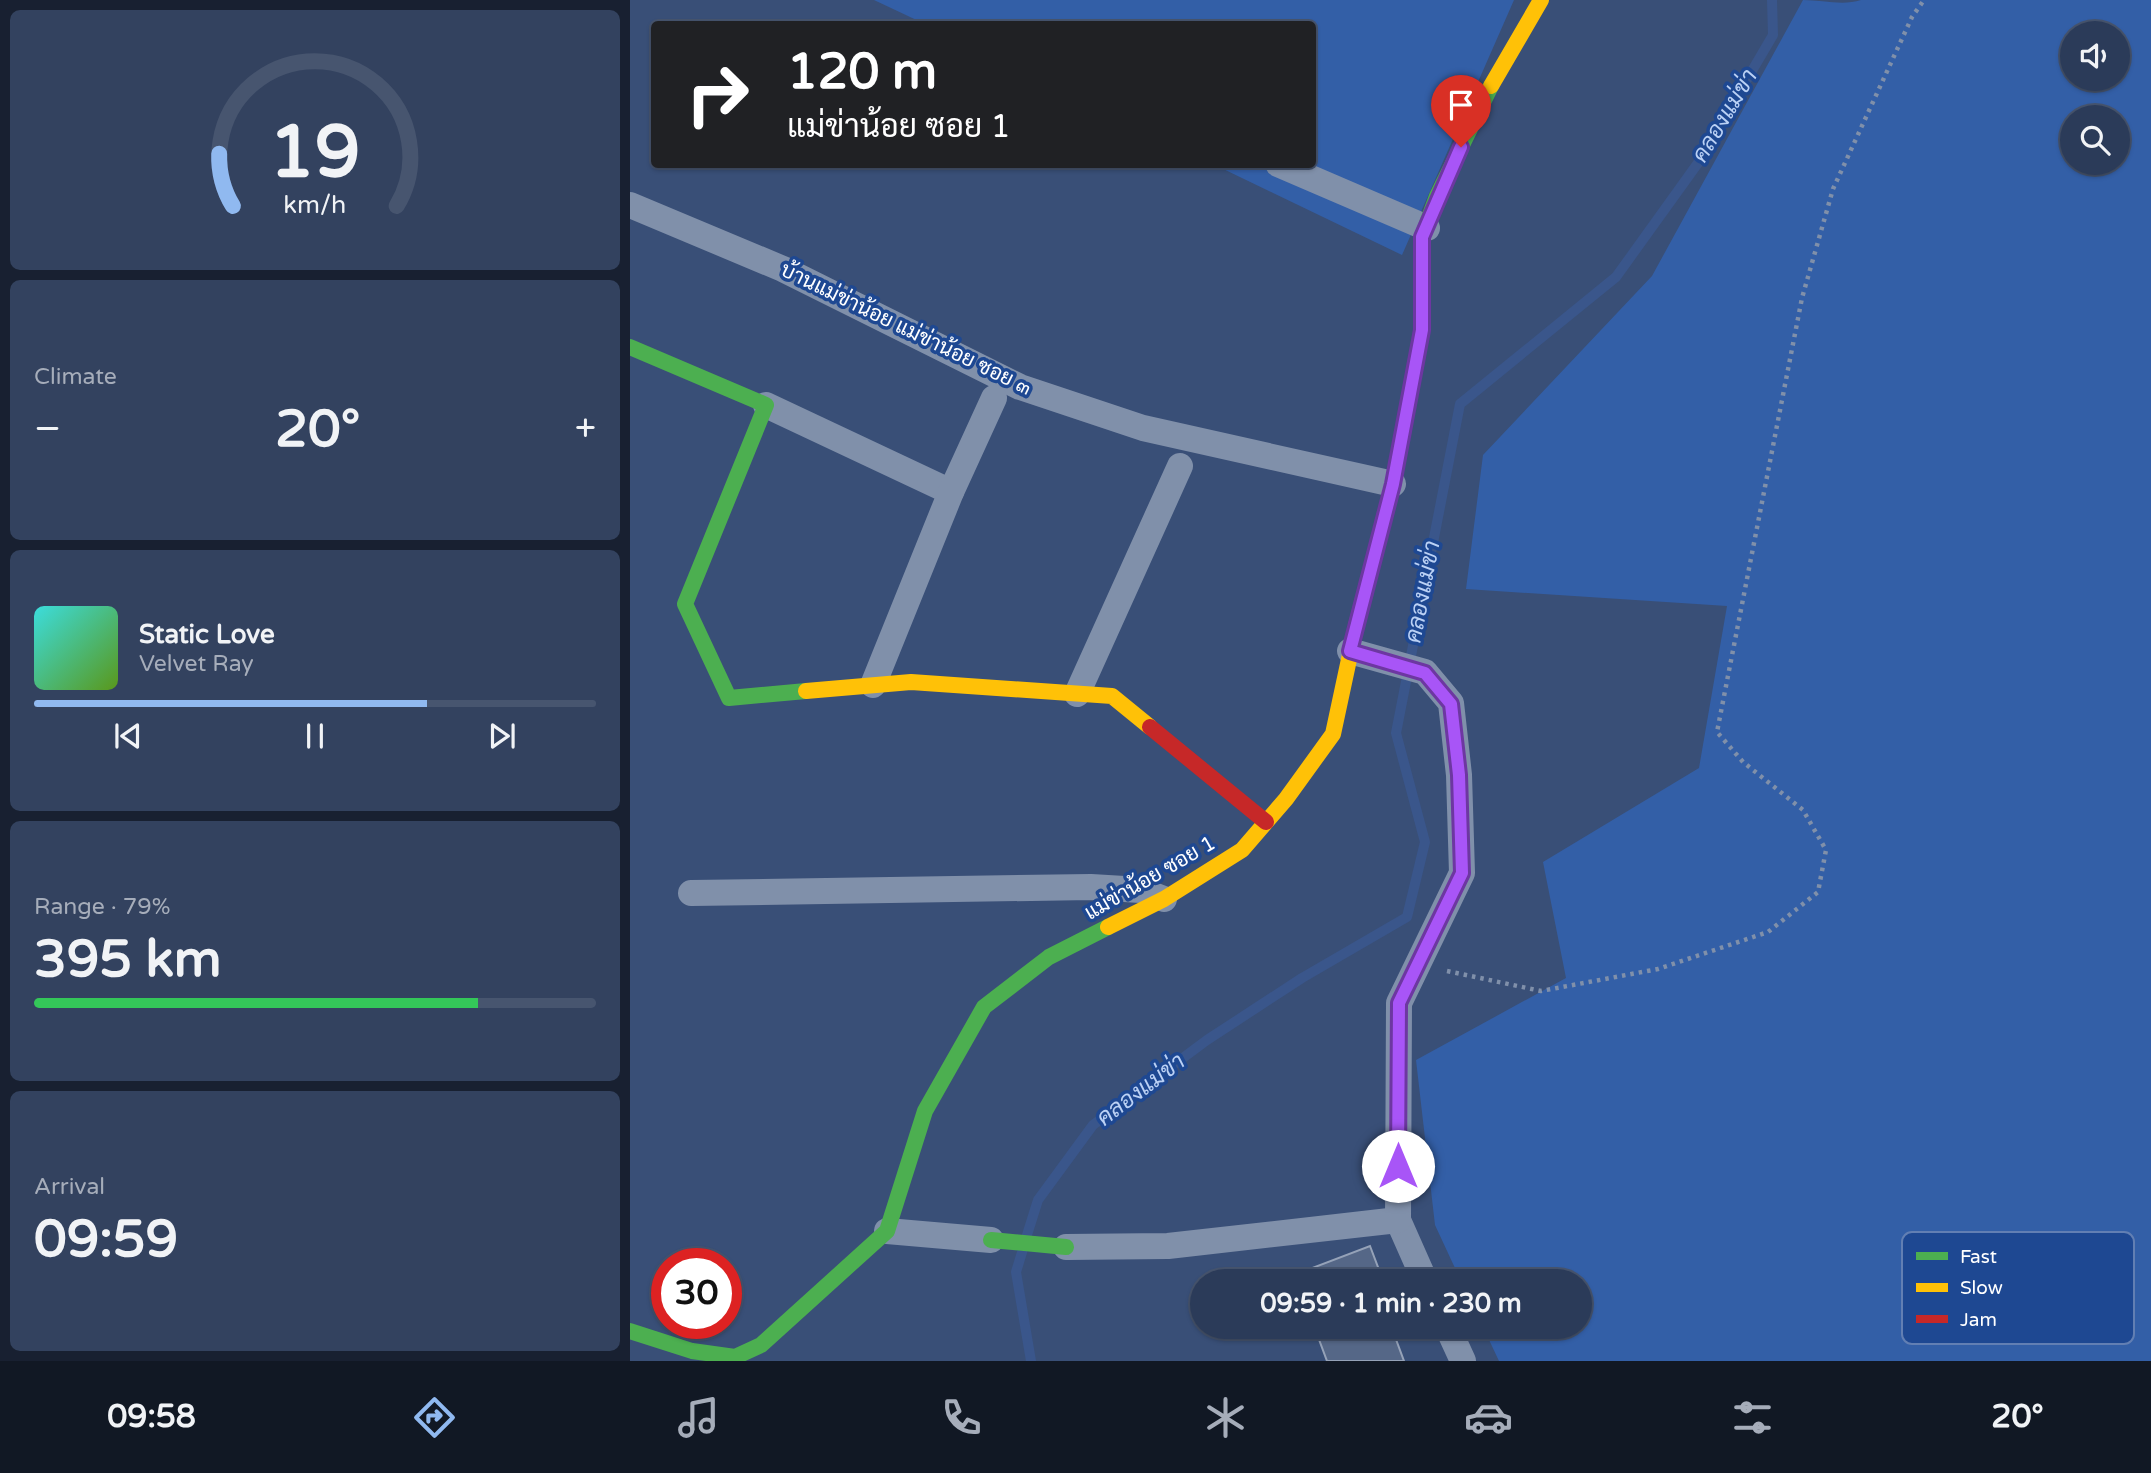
<!DOCTYPE html>
<html lang="en">
<head>
<meta charset="utf-8">
<style>
  body { margin:0; font-family:"Varela Round",Sarabun,sans-serif; background:#33425f; color:#f1f3f6; height:100vh; display:flex; flex-direction:column; font-size:26px; white-space:nowrap }
  * { box-sizing:border-box; margin:0 }
  p { font-size:23px; color:#a6adba }
  .icon { flex:none; width:38px; height:38px; fill:none; stroke:currentColor; stroke-width:2; stroke-linecap:round; stroke-linejoin:round }
  .map { position:relative; flex:1; overflow:hidden }
  .side { display:flex; flex-direction:column; gap:10px; padding:10px; background:#182031; width:630px }
  .side>* { flex:none }
  .banner { position:absolute; left:21px; top:21px; width:665px; height:147px; border-radius:7px; box-shadow:0 2px 5px #0004,0 0 0 2px #47556f; background:#202124; color:#fff; overflow:hidden }
  .controls { position:absolute; left:1430px; top:21px; display:grid; gap:14px }
  .controls a { display:grid; place-items:center; width:70px; height:70px; border-radius:50%; background:#2b3b59; box-shadow:0 2px 5px #0004,0 0 0 2px #47556f; font-size:35px }
  .speed { position:absolute; left:21px; top:1248px; display:flex; gap:14px; font-size:35px; font-weight:700; text-align:center }
  .speed>* { display:grid; place-content:center; width:91px; height:91px; border-radius:50%; background:#2b3b59; box-shadow:0 2px 5px #0004,0 0 0 2px #47556f; line-height:1 }
  .speed .limit { border:10px solid #d22; background:#fff; color:#111 }
  .pin { position:absolute; display:grid; place-items:center; width:60px; height:60px; color:#fff; margin:-72px -30px; border-radius:50% 50% 50% 0; rotate:-45deg; box-shadow:0 0 7px #0007 }
  .pin .icon { rotate:45deg }
  .me { position:absolute; width:77px; margin:-38px; rotate:0deg; stroke-linejoin:round; filter:drop-shadow(0 0 5px #0008) }
  .turn { display:flex; align-items:center; gap:24px; height:147px; padding:0 21px; font-size:32px }
  .turn .icon { width:91px; height:91px; stroke-width:2.5 }
  .turn b { display:block; font-size:49px; line-height:60px }
  .big { font-size:52px; font-weight:700; line-height:1.1 }
  .side .card { flex:1; display:flex; flex-direction:column; justify-content:center; gap:10px; min-width:0; padding:0 24px; border-radius:10px; background:#33425f }
  .side .dial { align-items:center; gap:0 }
  .dial svg { height:182px; overflow:visible; fill:none; stroke:#47556f; stroke-width:7; stroke-linecap:round; text-anchor:middle }
  .dial text { fill:#f1f3f6; stroke:none }
  .song { display:flex; align-items:center; gap:21px }
  .cover { width:84px; height:84px; border-radius:10px; background:linear-gradient(135deg,hsl(180 70% 55%),hsl(90 70% 35%)) }
  .played { height:7px; border-radius:4px; background:linear-gradient(90deg,#90b9f0 70%,#47556f 70%) }
  .keys { display:flex; justify-content:space-around; direction:ltr }
  .heat { display:flex; justify-content:space-between; align-items:center; font-size:38px; direction:ltr }
  .charge { height:10px; border-radius:5px; background:linear-gradient(90deg,#34c759 79%,#47556f 0) }
  .trip { position:absolute; left:560px; top:1269px; width:402px; height:70px; border-radius:35px; background:#2b3b59; box-shadow:0 2px 5px #0004,0 0 0 2px #47556f; font-weight:700; line-height:70px; text-align:center }
  .dock { display:flex; height:112px; justify-content:space-around; align-items:center; background:#111824; color:#a6adba }
  .dock .icon { width:49px; height:49px }
  .dock .current { color:#90b9f0 }
  .dock b { font-size:32px; color:#f1f3f6 }
  main { display:flex; flex:1; min-height:0 }
  .map>svg:first-child { display:block }
  .green { fill:#335fa7; fill-rule:evenodd }
  .lines { fill:none; stroke-linecap:round; stroke-linejoin:round }
  .stream { stroke:#3a568b; stroke-width:10 }
  .building { fill:#556787; stroke:#95a2b8; stroke-width:2 }
  .path { stroke:#8090aa; stroke-width:4.5; stroke-dasharray:3.5 5; stroke-linecap:butt }
  .street { stroke:#8090aa; stroke-width:26 }
  .fast { stroke:#4caf50; stroke-width:16 }
  .slow { stroke:#ffc107; stroke-width:16 }
  .jam { stroke:#c62828; stroke-width:16 }
  .route-casing { stroke:#6d37a1; stroke-width:18 }
  .route { stroke:#a855f7; stroke-width:12 }
  .labels { text-anchor:middle; dominant-baseline:central; stroke-width:7; stroke-linejoin:round; paint-order:stroke }
  .street-label { font-size:21px; fill:#fff; stroke:#1e4892 }
  .water-label { font-size:23px; font-style:italic; fill:#bbd1f5; stroke:#1e4892 }
  .key { fill:#1e4892; stroke:#627fb3; stroke-width:2 }
  .key-label { font-size:19px; fill:#fff }
</style>
</head>
<body>
<main>
<section class="side">
<div class="card dial"><svg viewBox="0 0 100 80">
<path d="M14 69A42 42 0 1 1 86 69"/>
<path d="M14 69A42 42 0 0 1 8 46" stroke="#90b9f0"/>
<text x="50" y="56" font-size="32" font-weight="700">19</text>
<text x="50" y="72" font-size="11">km/h</text>
</svg></div>
<div class="card"><p>Climate</p>
<div class="heat"><a>−</a><b class="big">20°</b><a>+</a></div>
</div>
<div class="card">
<div class="song"><i class="cover"></i><div><b>Static Love</b><p>Velvet Ray</p></div></div>
<div class="played"></div>
<div class="keys"><svg class="icon" aria-label="previous" viewBox="0 0 24 24"><path d="M18 5L8 12l10 7zM5 5v14"/></svg><svg class="icon" aria-label="pause" viewBox="0 0 24 24"><path d="M8 5v14M16 5v14"/></svg><svg class="icon" aria-label="next" viewBox="0 0 24 24"><path d="M6 5l10 7-10 7zM19 5v14"/></svg></div>
</div>
<div class="card"><p>Range · 79%</p><b class="big">395 km</b><div class="charge"></div></div>
<div class="card"><p>Arrival</p><b class="big">09:59</b></div>
</section>
<div class="map">
<svg width="1521" height="1361" viewBox="0 0 1521 1361">
  <rect width="100%" height="100%" fill="#394f77"/>
  <g class="green">
    <path d="M244 0H884L772 255 585 165 682 164V24H295Z"/>
    <path d="M1173 0C1192 0 1213 6 1231 0H1521V1361H869L853 1327 950 1326V1281H831L805 1225 786 1060 936 978 913 862 1069 768 1097 606 836 589 853 455 1022 276ZM1442 33H1488V79H1442ZM1442 117H1488V163H1442Z"/>
  </g>
  <g class="lines">
    <g class="stream">
      <path d="M397 1235 408 1200 463 1125 577 1040 672 978 777 917 795 842 766 733 830 404 986 277 1068 163 1143 35 1142 0"/>
      <path d="M393 1249 386 1272 401 1361"/>
    </g>
  </g>
  <g class="building">
    <path d="M740 1246 751 1275 742 1278 744 1281H666L664 1275Z"/>
    <path d="M684 1326H761L774 1361H697Z"/>
  </g>
  <g class="lines">
    <path class="path" d="M817 971 911 991 1028 969 1138 932 1188 892 1196 850 1173 810 1113 762 1087 732 1172 298 1203 189 1282 17 1294 0"/>
    <g class="street">
      <path d="M648 164 797 228"/>
      <path d="M0 205 153 269 390 387 513 428 763 484"/>
      <path d="M136 405 321 492"/>
      <path d="M720 651 795 672 821 703 829 775 832 873 769 1003 768 1220 795 1281"/>
      <path d="M243 685 321 492 364 398"/>
      <path d="M447 694 550 466"/>
      <path d="M61 893 461 887 511 890 534 899"/>
      <path d="M257 1231 361 1240"/>
      <path d="M436 1247 538 1246 768 1220"/>
      <path d="M817 1326 833 1361"/>
    </g>
    <g class="fast">
      <path d="M0 347 136 405 55 604 99 698 176 691"/>
      <path d="M727 622 763 484 792 330V237L807 196 861 86"/>
      <path d="M361 1240 436 1247"/>
      <path d="M0 1331 62 1351 105 1357 131 1345 257 1231 295 1111 354 1007 419 957 478 927"/>
    </g>
    <g class="slow">
      <path d="M861 86 911 0"/>
      <path d="M176 691 281 682 482 696 520 727"/>
      <path d="M478 927 534 899 612 850 656 799 703 734 727 622"/>
    </g>
    <path class="jam" d="M520 727 636 822"/>
  </g>
  <g class="lines">
    <defs>
      <path id="route" d="M768 1166 769 1003 832 873 829 775 821 704 795 673 720 651 763 484 792 330V237L831 147"/>
    </defs>
    <use href="#route" class="route-casing"/>
    <use href="#route" class="route"/>
  </g>
  <g class="labels">
    <g class="street-label">
      <text transform="translate(276 329) rotate(26)">บ้านแม่ข่าน้อย แม่ข่าน้อย ซอย ๓</text>
      <text transform="translate(520 878) rotate(-30)">แม่ข่าน้อย ซอย 1</text>
    </g>
    <g class="water-label">
      <text transform="translate(1095 116) rotate(-59)">คลองแม่ข่า</text>
      <text transform="translate(793 592) rotate(-79)">คลองแม่ข่า</text>
      <text transform="translate(511 1090) rotate(-37)">คลองแม่ข่า</text>
    </g>
  </g>
  <rect x="1272" y="1232" width="232" height="112" rx="10" class="key"/>
  <rect x="1286" y="1252" width="32" height="8" fill="#4caf50"/>
  <rect x="1286" y="1283" width="32" height="9" fill="#ffc107"/>
  <rect x="1286" y="1315" width="32" height="8" fill="#c62828"/>
  <g class="key-label">
    <text x="1330" y="1263">Fast</text>
    <text x="1330" y="1294">Slow</text>
    <text x="1330" y="1326">Jam</text>
  </g>
</svg>
<div class="controls">
<a><svg class="icon" aria-label="sound" viewBox="0 0 24 24"><path d="M4 9h4l5-4v14l-5-4H4zM17 9q2 3 0 6"/></svg></a>
<a><svg class="icon" aria-label="search" viewBox="0 0 24 24"><circle cx="10" cy="10" r="6"/><path d="M15 15l6 6"/></svg></a>
</div>
<div class="speed"><div class="limit">30</div></div>
<div class="pin" style="left:831px;top:147px;background:#d93025"><svg class="icon" aria-label="arrive" viewBox="0 0 24 24"><path d="M6 21V4h12l-3 4 3 4H6"/></svg></div>
<svg class="me" style="left:768px;top:1166px" viewBox="-20 -20 40 40"><circle r="19" fill="#fff"/><path d="M0-13L10 11 0 6-10 11z" fill="#a855f7"/></svg>
<div class="trip">09:59 · 1 min · 230 m</div>
<div class="banner">
<div class="turn"><svg class="icon" aria-label="right" viewBox="0 0 24 24"><path d="M7 20v-9h11M14 6l5 5-5 5"/></svg><div><b>120 m</b>แม่ข่าน้อย ซอย 1</div></div>
</div>
</div>
</main>
<nav class="dock">
<b>09:58</b>
<svg class="icon current" aria-label="directions" viewBox="0 0 24 24"><path d="M12 3l9 9-9 9-9-9zM9 14v-3h6M13 9l2 2-2 2"/></svg>
<svg class="icon" aria-label="music" viewBox="0 0 24 24"><path d="M9 18V5l10-2v13"/><circle cx="6" cy="18" r="3"/><circle cx="16" cy="16" r="3"/></svg>
<svg class="icon" aria-label="phone" viewBox="0 0 24 24"><path d="M5 4h4l2 5-3 2q2 4 5 5l2-3 5 2v4C11 20 4 13 5 4z"/></svg>
<svg class="icon" aria-label="climate" viewBox="0 0 24 24"><path d="M12 3v18M4 7l16 10M4 17L20 7"/></svg>
<svg class="icon" aria-label="car" viewBox="0 0 24 24"><path d="M5 17H2v-5l4-1 3-4h7l3 4 3 1v5h-3M9 17h6M6 11h13"/><circle cx="7" cy="17" r="2"/><circle cx="17" cy="17" r="2"/></svg>
<svg class="icon" aria-label="filters" viewBox="0 0 24 24"><path d="M4 7h16M4 17h16"/><circle cx="9" cy="7" r="2"/><circle cx="15" cy="17" r="2"/></svg>
<b>20°</b>
</nav>
</body>
</html>
